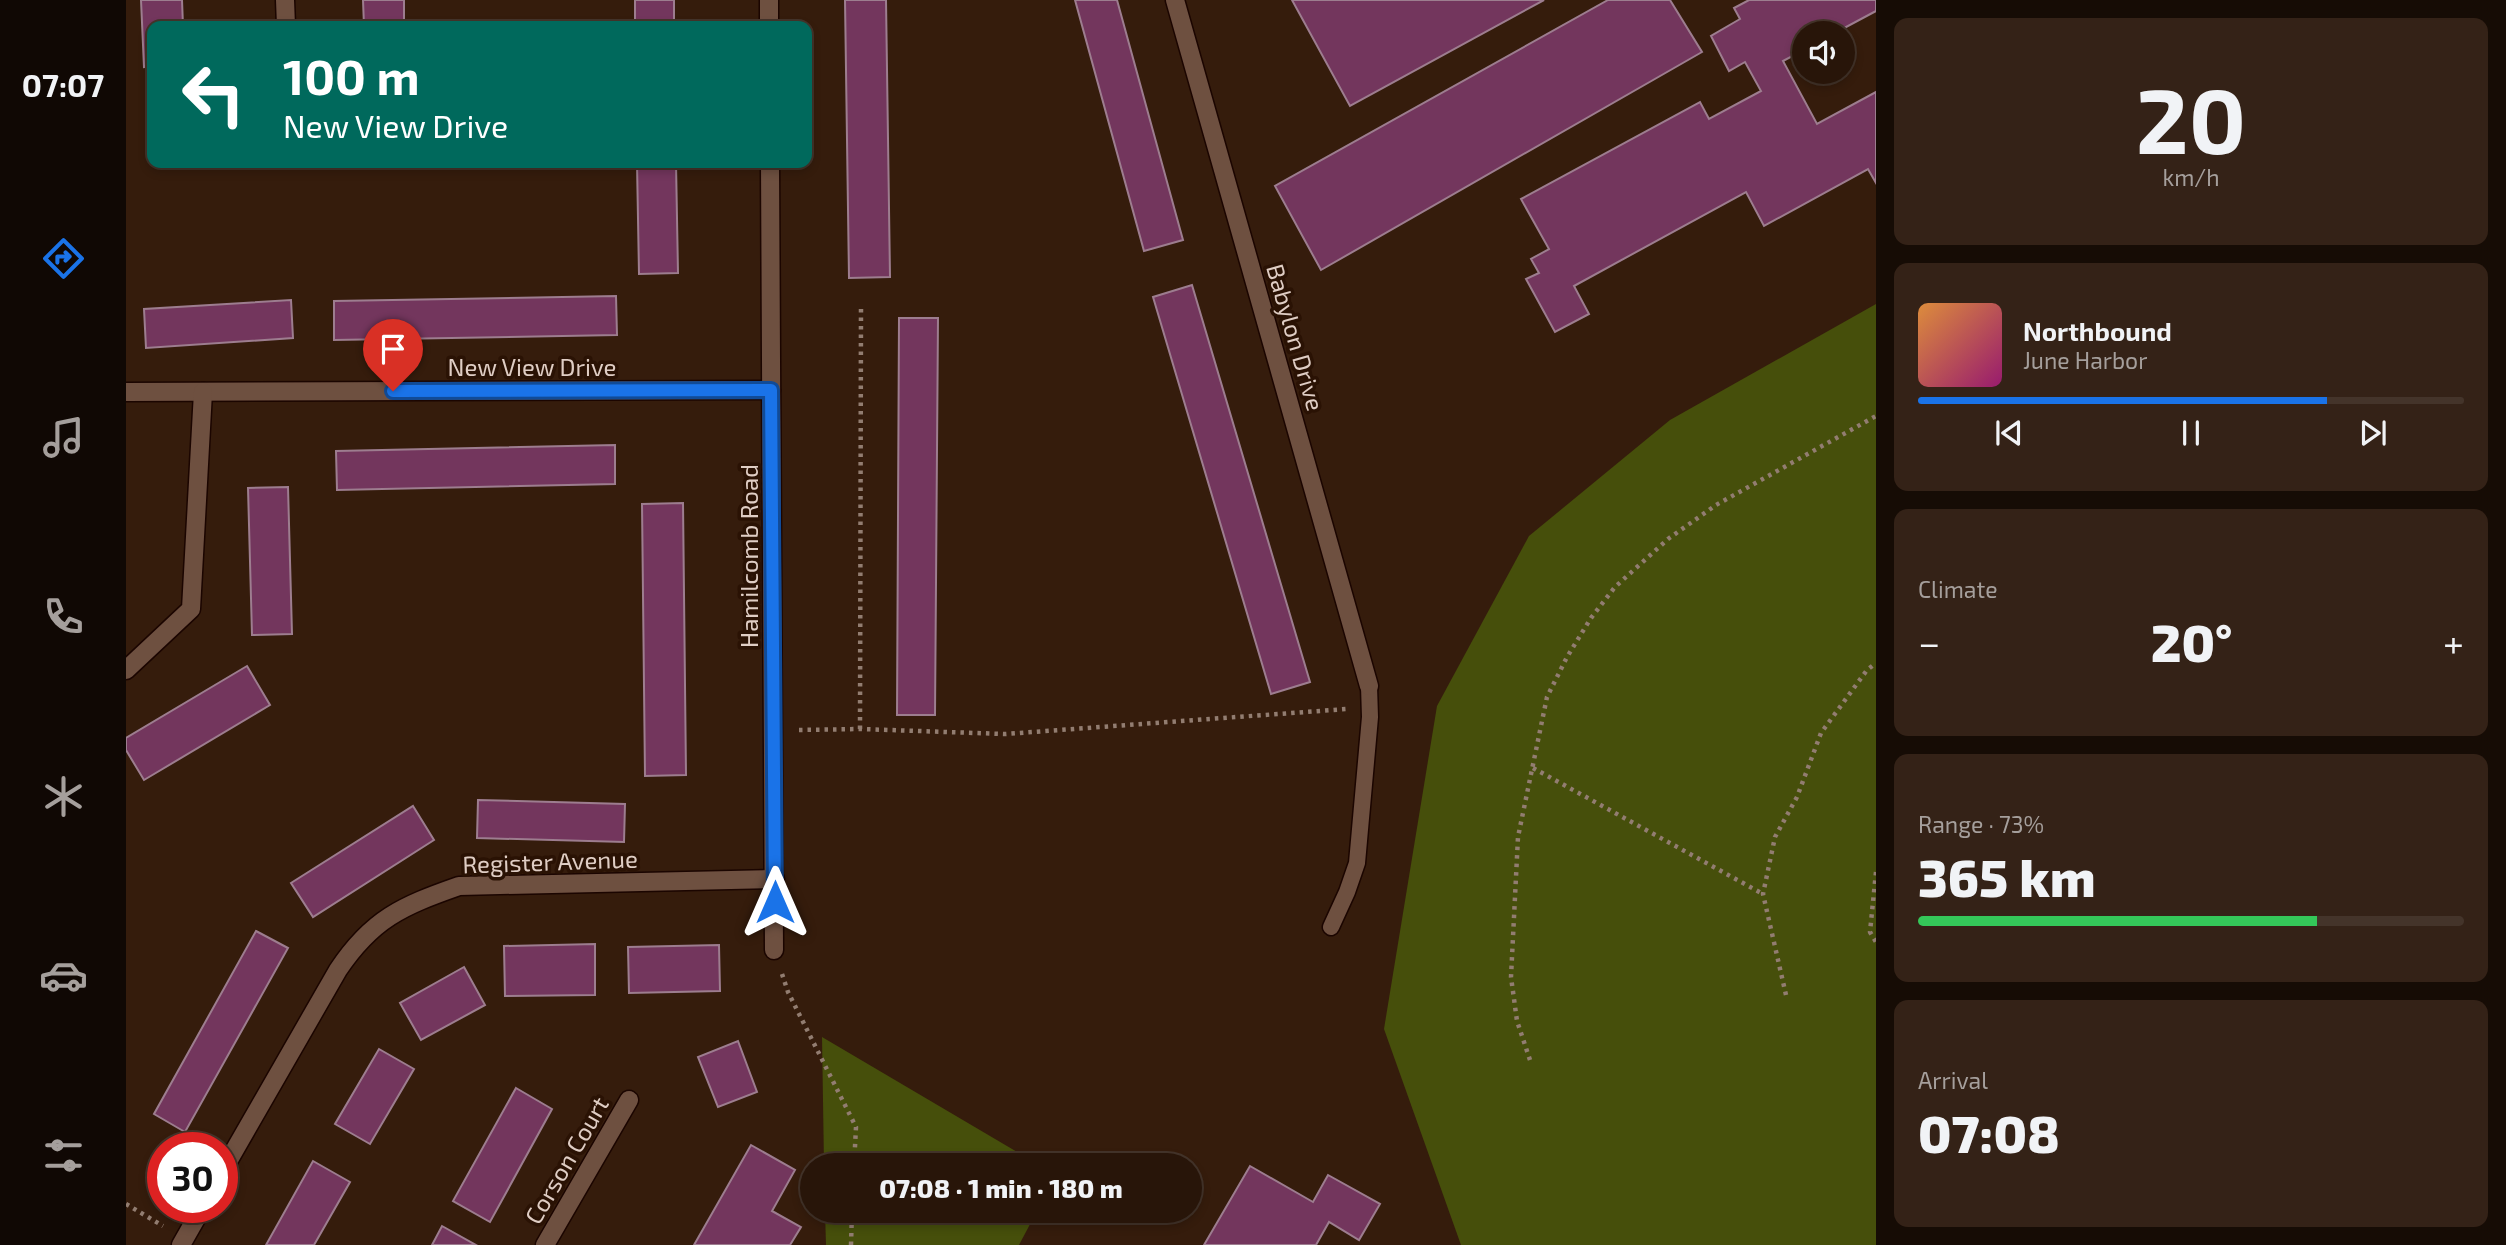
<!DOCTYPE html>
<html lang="en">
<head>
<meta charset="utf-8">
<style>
  body { margin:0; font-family:"Exo 2",sans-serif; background:#342217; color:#f1f3f6; height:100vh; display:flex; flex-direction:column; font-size:26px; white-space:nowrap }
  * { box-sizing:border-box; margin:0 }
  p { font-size:23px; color:#a59f9c }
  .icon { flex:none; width:38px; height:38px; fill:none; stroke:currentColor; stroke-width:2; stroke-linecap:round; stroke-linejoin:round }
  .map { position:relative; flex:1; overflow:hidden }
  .side { display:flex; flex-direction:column; gap:18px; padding:18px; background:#160c05; width:630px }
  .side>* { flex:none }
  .banner { position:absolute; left:21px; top:21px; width:665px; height:147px; border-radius:14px; box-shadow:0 4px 10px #0003,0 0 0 2px #44342a; background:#00695c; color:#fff; overflow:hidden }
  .tools { position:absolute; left:1666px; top:21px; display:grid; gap:14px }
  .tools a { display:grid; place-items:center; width:63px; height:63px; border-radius:50%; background:#281509; box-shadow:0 4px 10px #0003,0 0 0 2px #44342a; font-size:35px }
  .speed { position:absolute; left:21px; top:1132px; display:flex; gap:14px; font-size:35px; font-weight:700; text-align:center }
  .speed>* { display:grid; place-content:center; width:91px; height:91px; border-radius:50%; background:#281509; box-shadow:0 4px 10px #0003,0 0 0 2px #44342a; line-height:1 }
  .speed .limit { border:10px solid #d22; background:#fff; color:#111 }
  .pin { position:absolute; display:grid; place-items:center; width:60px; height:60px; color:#fff; margin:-72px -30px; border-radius:50% 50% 50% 0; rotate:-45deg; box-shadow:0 0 7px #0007 }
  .pin .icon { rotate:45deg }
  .me { position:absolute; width:77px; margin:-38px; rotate:0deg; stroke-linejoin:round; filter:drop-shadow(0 0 5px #0008) }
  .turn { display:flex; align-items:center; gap:24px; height:147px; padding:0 21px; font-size:32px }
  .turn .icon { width:91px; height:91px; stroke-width:2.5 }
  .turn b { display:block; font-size:49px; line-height:60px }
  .big { font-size:52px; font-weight:800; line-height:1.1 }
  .side .widget { flex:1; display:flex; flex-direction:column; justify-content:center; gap:10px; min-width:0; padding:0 24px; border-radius:14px; background:#342217 }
  .side .dial { align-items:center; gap:0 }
  .dial b { font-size:91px; line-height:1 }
  .song { display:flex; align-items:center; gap:21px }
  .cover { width:84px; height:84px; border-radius:10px; background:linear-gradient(135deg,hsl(30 70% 55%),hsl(320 70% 35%)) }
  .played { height:7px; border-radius:4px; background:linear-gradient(90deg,#1a73e8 75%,#44342a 75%) }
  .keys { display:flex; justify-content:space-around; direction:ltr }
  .heat { display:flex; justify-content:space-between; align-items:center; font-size:38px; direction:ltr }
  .charge { height:10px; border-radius:5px; background:linear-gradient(90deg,#34c759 73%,#44342a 0) }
  .trip { position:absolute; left:674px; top:1153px; width:402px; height:70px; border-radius:35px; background:#281509; box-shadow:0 4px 10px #0003,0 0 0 2px #44342a; font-weight:800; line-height:70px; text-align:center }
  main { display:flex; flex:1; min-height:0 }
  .tab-bar { display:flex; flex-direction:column; width:126px; justify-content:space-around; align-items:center; background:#100804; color:#a59f9c }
  .tab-bar .icon { width:49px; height:49px }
  .tab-bar .active { color:#1a73e8 }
  .tab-bar b { font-size:32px; color:#f1f3f6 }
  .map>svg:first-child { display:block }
  .green { fill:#464f0b }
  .building { fill:#73365d; stroke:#9d7d8f; stroke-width:2 }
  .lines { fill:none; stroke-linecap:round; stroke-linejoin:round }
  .lane-casing { stroke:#1b0500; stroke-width:19 }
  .street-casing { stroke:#1b0500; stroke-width:21 }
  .path { stroke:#927d71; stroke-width:4.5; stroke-dasharray:3.5 5; stroke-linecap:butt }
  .lane { stroke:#6e5040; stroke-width:16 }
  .street { stroke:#6e5040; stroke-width:18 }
  .route-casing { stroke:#114b97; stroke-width:18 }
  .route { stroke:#1a73e8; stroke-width:12 }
  .labels { text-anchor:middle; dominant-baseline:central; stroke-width:7; stroke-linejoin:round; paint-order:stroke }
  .street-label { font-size:24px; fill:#dfcdc4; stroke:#2a1204 }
</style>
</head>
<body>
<main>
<nav class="tab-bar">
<b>07:07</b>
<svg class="icon active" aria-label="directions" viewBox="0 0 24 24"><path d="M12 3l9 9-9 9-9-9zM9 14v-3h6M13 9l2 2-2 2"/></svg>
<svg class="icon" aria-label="music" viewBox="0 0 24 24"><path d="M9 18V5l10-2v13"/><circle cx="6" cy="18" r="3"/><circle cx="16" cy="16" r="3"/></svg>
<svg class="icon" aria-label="phone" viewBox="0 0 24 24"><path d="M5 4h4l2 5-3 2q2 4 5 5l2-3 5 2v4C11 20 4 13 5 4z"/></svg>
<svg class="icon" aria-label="climate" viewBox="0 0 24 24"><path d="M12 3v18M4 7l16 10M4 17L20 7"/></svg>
<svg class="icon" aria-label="car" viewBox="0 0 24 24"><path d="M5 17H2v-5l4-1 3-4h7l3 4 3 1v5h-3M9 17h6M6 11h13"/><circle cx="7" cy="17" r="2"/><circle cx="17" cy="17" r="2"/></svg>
<svg class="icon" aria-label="filters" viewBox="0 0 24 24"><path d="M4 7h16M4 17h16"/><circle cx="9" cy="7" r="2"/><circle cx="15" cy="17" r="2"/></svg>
</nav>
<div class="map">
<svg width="1750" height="1245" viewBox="0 0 1750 1245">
  <rect width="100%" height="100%" fill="#351c0c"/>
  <g class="green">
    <path d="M1750 304V1245H1335L1258 1029 1311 706 1403 536 1544 420Z"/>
    <path d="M696 1037 913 1165H698Z"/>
    <path d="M699 1211H911L893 1245H700Z"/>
  </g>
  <g class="building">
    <path d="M15 0H56L57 26H26V66L18 67Z"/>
    <path d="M237 0H278V26H238Z"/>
    <rect x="509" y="0" width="39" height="26"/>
    <path d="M719 0H760L764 277 723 278Z"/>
    <path d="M949 0H991L1057 240 1018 251Z"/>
    <path d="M1166 0H1418L1224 106Z"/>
    <path d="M1482 0H1544L1576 52 1195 270 1149 186Z"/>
    <path d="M1623 0H1750V11L1709 33H1678V50L1657 61 1691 124 1750 92V183L1742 169 1638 226 1620 192 1448 286 1463 314 1429 332 1400 279 1413 273 1405 259 1423 249 1395 199 1574 102 1583 119 1635 91 1619 62 1603 71 1585 36 1614 19 1608 8Z"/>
    <path d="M511 163H550L552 273 513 274Z"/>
    <path d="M1066 285 1184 682 1145 694 1027 297Z"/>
    <path d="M490 296 491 335 208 340V301Z"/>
    <path d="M165 300 167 338 20 348 18 309Z"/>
    <path d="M773 318H812L809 715H771Z"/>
    <path d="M489 445V484L211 490 210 451Z"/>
    <path d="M162 487 166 634 126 635 122 488Z"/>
    <path d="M557 503 560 775 519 776 516 504Z"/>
    <path d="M121 666 144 705 18 780 0 750V738Z"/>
    <path d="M352 800 499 804 498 842 351 838Z"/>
    <path d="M287 806 308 840 187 917 165 883Z"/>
    <path d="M130 931 162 948 59 1132 28 1114Z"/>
    <path d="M469 944V995L379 996 378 946Z"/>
    <path d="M593 945 594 991 503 993 502 947Z"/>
    <path d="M338 967 359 1005 295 1040 274 1003Z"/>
    <path d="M612 1041 631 1092 592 1107 572 1057Z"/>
    <path d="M253 1049 288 1069 244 1144 209 1124Z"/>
    <path d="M390 1088 426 1109 364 1222 327 1201Z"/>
    <path d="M625 1145 669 1170 646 1211 675 1227 664 1245H568Z"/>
    <path d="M187 1161 224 1182 188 1245H140Z"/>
    <path d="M1124 1166 1187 1202 1202 1175 1254 1204 1233 1240 1203 1222 1190 1245H1078Z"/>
    <path d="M316 1226 350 1245H306Z"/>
  </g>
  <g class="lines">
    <defs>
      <path id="lane" d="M1205 927 1221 892 1231 863 1244 717 1243 686"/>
      <g id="street">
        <path d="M159 0 160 26"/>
        <path d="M643 0V26"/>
        <path d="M1049 0 1243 686"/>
        <path d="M644 163 648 950"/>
        <path d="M0 392 645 390"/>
        <path d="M0 670 65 609 77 392"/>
        <path d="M96 1172 212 970C246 919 276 906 333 886L649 879"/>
        <path d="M55 1245 76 1208"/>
        <path d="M419 1245 503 1100"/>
      </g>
    </defs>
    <use href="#lane" class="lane-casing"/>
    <use href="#street" class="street-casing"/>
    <g class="path">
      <path d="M734 729 735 308"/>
      <path d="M673 730 734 729 879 734 1220 709"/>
      <path d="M1407 768 1637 894"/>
      <path d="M1750 872 1744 932 1750 942"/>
      <path d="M656 974 662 992 730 1127 728 1166"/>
      <path d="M1660 995 1637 894 1649 837 1671 797 1695 733 1741 670 1750 663"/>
      <path d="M1404 1060 1391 1021 1385 977 1392 837 1421 697 1441 657 1465 618 1489 587 1542 539 1590 505 1750 416"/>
      <path d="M0 1204 37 1226"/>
      <path d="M725 1245 726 1211"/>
    </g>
    <use href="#lane" class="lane"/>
    <use href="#street" class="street"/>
  </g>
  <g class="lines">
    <defs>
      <path id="route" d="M267 391 645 390 649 902"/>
    </defs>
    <use href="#route" class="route-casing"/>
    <use href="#route" class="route"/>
  </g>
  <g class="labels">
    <g class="street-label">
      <text transform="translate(1170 337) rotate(74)">Babylon Drive</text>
      <text x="406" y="366">New View Drive</text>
      <text transform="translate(622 556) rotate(-90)">Hamilcomb Road</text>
      <text transform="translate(424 861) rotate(-2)">Register Avenue</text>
      <text transform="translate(440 1160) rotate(-60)">Corson Court</text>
    </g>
  </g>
</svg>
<div class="tools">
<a><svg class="icon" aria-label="sound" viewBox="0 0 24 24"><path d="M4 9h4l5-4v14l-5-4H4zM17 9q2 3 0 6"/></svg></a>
</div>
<div class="speed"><div class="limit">30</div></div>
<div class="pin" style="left:267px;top:391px;background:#d93025"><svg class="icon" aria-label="arrive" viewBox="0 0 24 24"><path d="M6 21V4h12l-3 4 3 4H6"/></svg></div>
<svg class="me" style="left:649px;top:902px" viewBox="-20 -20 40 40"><path d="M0-17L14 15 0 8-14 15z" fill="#1a73e8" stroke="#fff" stroke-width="4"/></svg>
<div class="trip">07:08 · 1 min · 180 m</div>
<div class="banner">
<div class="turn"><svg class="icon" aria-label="left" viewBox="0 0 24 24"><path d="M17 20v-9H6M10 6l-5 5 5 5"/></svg><div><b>100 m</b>New View Drive</div></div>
</div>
</div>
<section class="side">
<div class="widget dial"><b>20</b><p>km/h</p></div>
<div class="widget">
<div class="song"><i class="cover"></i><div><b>Northbound</b><p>June Harbor</p></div></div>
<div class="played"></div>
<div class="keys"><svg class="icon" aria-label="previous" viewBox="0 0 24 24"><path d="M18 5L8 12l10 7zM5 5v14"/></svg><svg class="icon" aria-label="pause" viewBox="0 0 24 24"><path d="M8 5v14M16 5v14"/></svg><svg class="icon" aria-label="next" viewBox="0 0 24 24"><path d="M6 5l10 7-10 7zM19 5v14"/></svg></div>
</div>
<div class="widget"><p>Climate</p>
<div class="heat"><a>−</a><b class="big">20°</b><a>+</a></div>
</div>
<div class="widget"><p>Range · 73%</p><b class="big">365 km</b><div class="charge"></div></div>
<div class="widget"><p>Arrival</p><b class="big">07:08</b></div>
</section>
</main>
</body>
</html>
